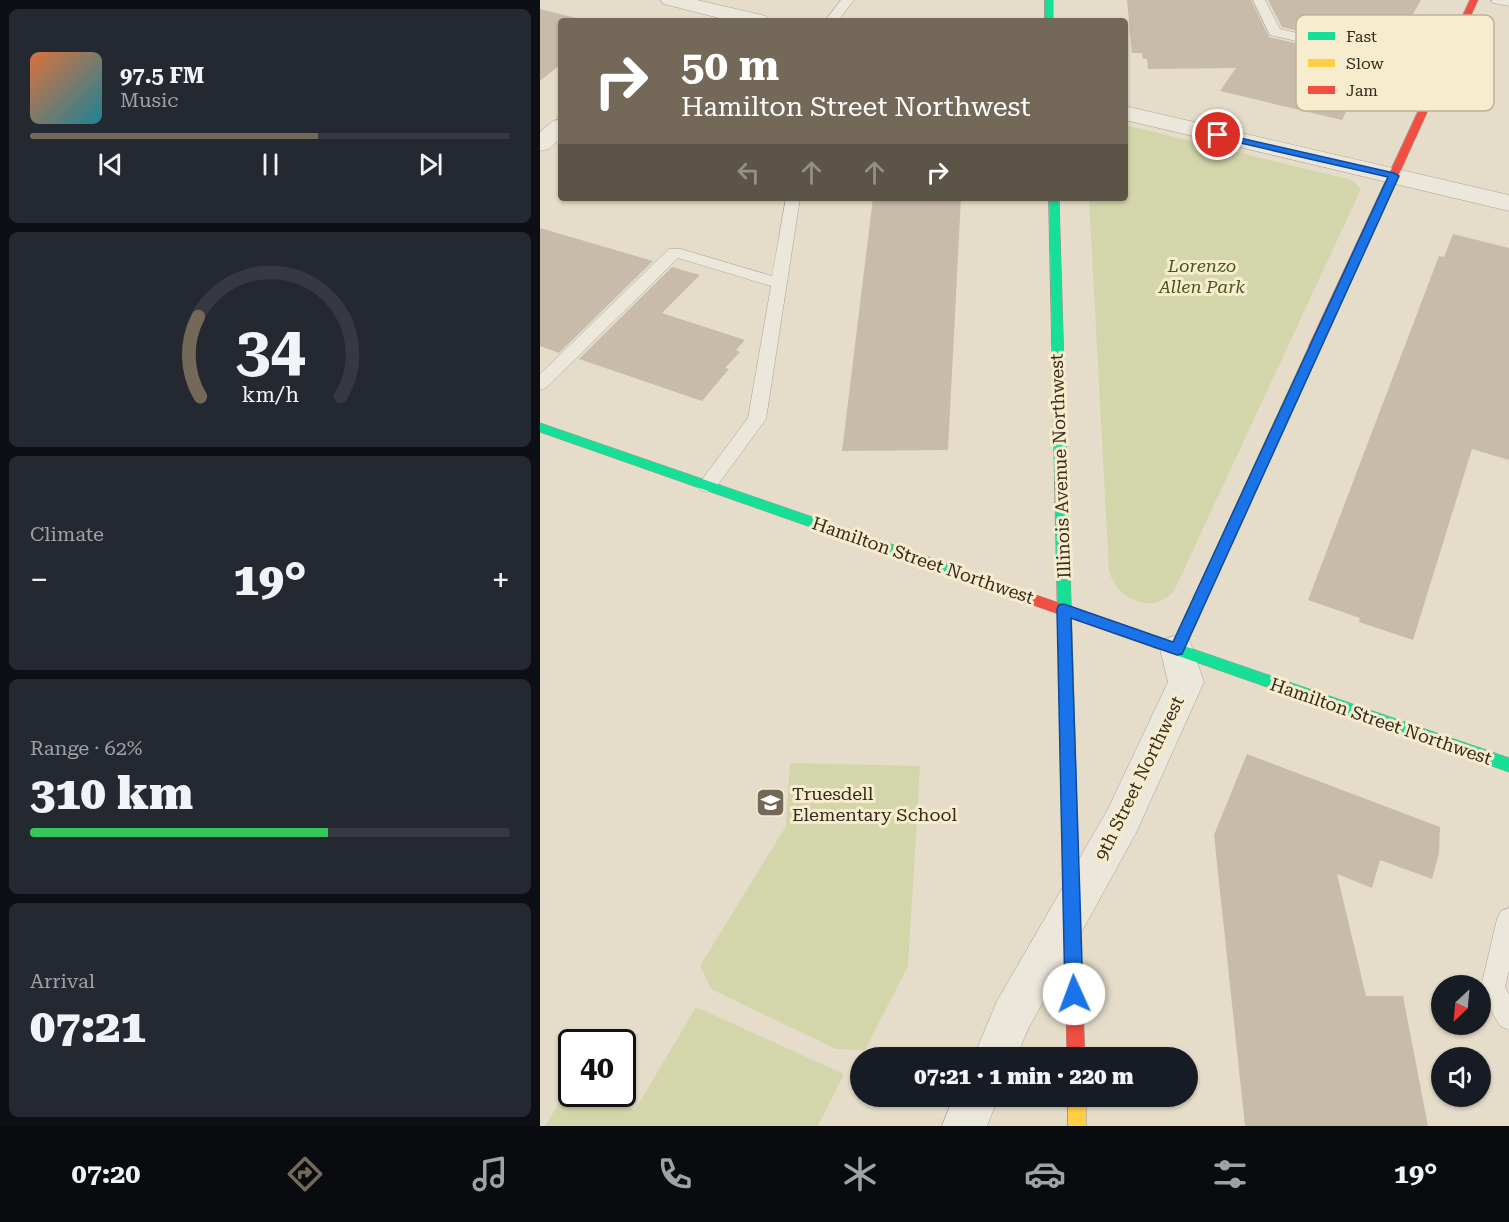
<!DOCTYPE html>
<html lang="en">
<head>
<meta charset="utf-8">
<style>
  body { margin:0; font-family:"Roboto Serif",serif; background:#242831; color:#f1f3f6; height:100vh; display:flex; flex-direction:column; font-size:22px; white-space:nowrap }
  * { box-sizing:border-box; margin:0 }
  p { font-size:20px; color:#9ea1a6 }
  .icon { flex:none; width:33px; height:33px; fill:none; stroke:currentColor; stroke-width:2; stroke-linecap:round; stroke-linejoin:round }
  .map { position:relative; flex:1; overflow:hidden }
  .sheet { display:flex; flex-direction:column; gap:9px; padding:9px; background:#0d0f14; width:540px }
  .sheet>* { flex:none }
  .top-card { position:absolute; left:18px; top:18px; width:570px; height:183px; border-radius:6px; box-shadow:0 2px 4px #0004; background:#746958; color:#fff; overflow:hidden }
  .needle { width:39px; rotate:206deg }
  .fabs { position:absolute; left:891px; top:975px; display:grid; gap:12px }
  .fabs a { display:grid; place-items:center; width:60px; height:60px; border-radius:50%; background:#171b24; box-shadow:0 2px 4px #0004; font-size:30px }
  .speed { position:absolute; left:18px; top:1029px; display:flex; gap:12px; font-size:30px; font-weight:700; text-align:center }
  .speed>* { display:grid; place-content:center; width:78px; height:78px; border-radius:50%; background:#171b24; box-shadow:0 2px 4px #0004; line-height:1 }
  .speed .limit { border:3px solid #111; border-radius:9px; background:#fff; color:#111 }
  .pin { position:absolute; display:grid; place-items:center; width:51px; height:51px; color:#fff; margin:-26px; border:3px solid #fff; border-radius:50%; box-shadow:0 2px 6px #0007 }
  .me { position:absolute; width:66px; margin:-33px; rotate:358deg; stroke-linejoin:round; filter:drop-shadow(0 0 4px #0008) }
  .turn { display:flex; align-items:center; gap:21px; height:126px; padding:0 24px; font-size:27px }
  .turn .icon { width:78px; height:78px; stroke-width:2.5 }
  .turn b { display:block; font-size:42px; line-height:51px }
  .lanes { display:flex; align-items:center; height:57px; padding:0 24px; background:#0003; justify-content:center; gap:30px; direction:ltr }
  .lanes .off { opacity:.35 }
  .big { font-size:45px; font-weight:800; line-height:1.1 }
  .sheet .card { flex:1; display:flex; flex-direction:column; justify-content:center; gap:9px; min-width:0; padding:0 21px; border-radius:9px; background:#242831 }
  .sheet .dial { align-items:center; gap:0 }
  .dial svg { height:156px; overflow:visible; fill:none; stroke:#363941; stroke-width:7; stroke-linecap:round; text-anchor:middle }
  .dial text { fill:#f1f3f6; stroke:none }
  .song { display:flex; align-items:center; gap:18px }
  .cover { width:72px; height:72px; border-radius:9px; background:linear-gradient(135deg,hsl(20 70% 55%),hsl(190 70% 35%)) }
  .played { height:6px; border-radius:3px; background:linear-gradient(90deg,#746958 60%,#363941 60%) }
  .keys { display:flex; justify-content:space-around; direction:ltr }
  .heat { display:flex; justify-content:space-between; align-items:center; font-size:33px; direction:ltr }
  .charge { height:9px; border-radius:4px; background:linear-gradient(90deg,#34c759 62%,#363941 0) }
  .trip { position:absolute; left:310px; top:1047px; width:348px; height:60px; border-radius:30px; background:#171b24; box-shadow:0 2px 4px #0004; font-weight:800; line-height:60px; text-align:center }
  .dock { display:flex; height:96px; justify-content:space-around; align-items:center; background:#090b0e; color:#9ea1a6 }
  .dock .icon { width:42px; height:42px }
  .dock .on { color:#746958 }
  .dock b { font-size:27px; color:#f1f3f6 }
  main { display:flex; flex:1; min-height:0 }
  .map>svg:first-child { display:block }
  .green { fill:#d3d5aa }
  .building { fill:#c8bbaa }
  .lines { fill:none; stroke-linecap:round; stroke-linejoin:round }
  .lane-casing { stroke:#a9a193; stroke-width:1 }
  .street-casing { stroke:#a9a193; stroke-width:1 }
  .fast-casing { stroke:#999183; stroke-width:1 }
  .slow-casing { stroke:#999183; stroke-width:1 }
  .jam-casing { stroke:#999183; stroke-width:1 }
  .lane { fill:#ece7db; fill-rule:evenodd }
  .street { fill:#ece7db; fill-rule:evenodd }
  .fast { fill:#16e098; fill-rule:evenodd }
  .slow { fill:#ffcf43; fill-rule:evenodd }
  .jam { fill:#f24e42; fill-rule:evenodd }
  .route { fill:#1a73e8; stroke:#114b97; stroke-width:1.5 }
  .labels { text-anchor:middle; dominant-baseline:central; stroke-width:6; stroke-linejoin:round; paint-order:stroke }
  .park-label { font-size:18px; font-style:italic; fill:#465521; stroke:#f7ecce }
  .street-label { font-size:18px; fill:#372a1b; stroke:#f7ecce }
  .poi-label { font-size:18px; fill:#372a1b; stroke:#f7ecce; text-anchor:start }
  .key { fill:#f7ecce; stroke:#bdb298; stroke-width:1.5 }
  .key-label { font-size:16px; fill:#372a1b }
</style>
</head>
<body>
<main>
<section class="sheet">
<div class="card">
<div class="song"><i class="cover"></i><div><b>97.5 FM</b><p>Music</p></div></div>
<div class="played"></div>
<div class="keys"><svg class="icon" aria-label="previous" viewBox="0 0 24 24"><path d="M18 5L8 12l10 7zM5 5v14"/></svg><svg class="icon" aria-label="pause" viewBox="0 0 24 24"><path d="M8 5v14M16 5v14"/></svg><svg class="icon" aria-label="next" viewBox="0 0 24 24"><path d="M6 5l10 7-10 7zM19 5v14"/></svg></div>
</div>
<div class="card dial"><svg viewBox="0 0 100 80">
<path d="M14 69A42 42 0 1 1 86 69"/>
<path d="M14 69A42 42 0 0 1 13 28" stroke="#746958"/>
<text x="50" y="56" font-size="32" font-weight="700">34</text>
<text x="50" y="72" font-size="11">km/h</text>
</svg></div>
<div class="card"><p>Climate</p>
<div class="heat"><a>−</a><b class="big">19°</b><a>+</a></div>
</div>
<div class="card"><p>Range · 62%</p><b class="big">310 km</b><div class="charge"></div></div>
<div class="card"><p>Arrival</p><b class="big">07:21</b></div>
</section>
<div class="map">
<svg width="969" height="1126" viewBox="0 0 969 1126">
  <rect width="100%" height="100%" fill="#e5ddc9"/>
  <g class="green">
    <path d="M585 125 812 180 821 189 634 591C613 616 575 599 569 570L549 198H585Z"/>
    <path d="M250 763 380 766 368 966 325 1050 296 1049 171 989 160 966 246 826Z"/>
    <path d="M156 1007 304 1074 278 1126H5L25 1094 31 1092 60 1094 95 1110Z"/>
  </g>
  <g class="building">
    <path d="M587 0H711L729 37 836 62 817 99 813 98 802 120 680 91 696 68 608 69 607 59H603L602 53H592Z"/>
    <path d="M728 0H881L850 53 742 27Z"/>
    <path d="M0 9 48 21H21V64L0 81Z"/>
    <path d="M333 198H421L408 450 302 451Z"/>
    <path d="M0 228 113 261 19 353 0 346Z"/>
    <path d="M913 234 969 248V460L932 449 873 640 819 622 820 618 768 600 899 256 904 257Z"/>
    <path d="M132 267 160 275 122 313 205 340 196 350 200 352 185 368 189 369 162 401 39 359Z"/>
    <path d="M707 754 900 827 899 853 892 879 840 860 832 888 797 874 826 996H863L888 1126H705L674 835Z"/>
  </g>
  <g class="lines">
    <defs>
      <g id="lane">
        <path d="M301 0H314L298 21H285Z"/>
        <path d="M713 0H725L740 29 902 67 909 71 902 75 730 35Z"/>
        <path d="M951 0H969V6L953 3Z"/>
        <path d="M246 198H260L226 419 174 490 167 492 160 490 158 485 208 418 231 286 138 258 6 388 0 390V374L129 249H141L232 276Z"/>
        <path d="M969 908V970L965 987 969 994V1030L960 1026 940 991 957 919 961 911Z"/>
      </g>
      <g id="street">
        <path d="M120 0H157L226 16 229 21H191L124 4Z"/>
        <path d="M585 106 969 195V211L585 120Z"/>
        <path d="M21 119V138L9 149 0 151V132L13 121Z"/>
        <path d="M637 635 649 639 664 682 596 833 487 1031 476 1058H433L457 1001 568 809 628 682 620 649 625 639Z"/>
        <path d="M414 1096H459L447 1126H402Z"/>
      </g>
      <g id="fast">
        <rect x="505" y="0" width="8" height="21"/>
        <path d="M509 198H519L532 634 530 638H520L518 634Z"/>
        <path d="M0 423 426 570 428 574 426 578H416L0 432Z"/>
        <path d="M618 637 969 758V772L613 647 611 643 613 639Z"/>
      </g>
      <g id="slow">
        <path d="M775 342 781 346 644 649 642 653 637 655 632 653 630 649 769 346Z"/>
        <path d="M525 628 530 630 532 634 541 952 539 958 533 960 527 958 525 952 518 634 520 630Z"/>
        <rect x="528" y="1096" width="18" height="30"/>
      </g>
      <g id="jam">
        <path d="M930 0H938L781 346 775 350 771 349 769 346Z"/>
        <path d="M421 569 623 639 625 643 623 647 618 649 416 578 414 574 416 570Z"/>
        <path d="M533 944 539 946 541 952 545 1058H527L525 952 527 946Z"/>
      </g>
    </defs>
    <use href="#lane" class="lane-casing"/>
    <use href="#street" class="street-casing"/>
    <use href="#fast" class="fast-casing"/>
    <use href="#slow" class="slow-casing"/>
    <use href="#jam" class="jam-casing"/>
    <use href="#lane" class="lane"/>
    <use href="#street" class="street"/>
    <use href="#fast" class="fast"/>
    <use href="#slow" class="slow"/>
    <use href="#jam" class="jam"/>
  </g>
  <path class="route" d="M674 132 854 173 859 176 642 654 637 655 531 618 543 994 540 1000 534 1003 528 1000 525 994 517 609 519 605 524 604 633 642 848 177 674 137Z"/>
  <defs>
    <symbol id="school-square" viewBox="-11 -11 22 22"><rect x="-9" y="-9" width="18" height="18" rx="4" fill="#746958" stroke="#f7ecce"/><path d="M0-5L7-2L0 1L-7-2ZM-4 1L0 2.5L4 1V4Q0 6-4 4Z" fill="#fff"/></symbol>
  </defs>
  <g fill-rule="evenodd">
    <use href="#school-square" x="214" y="786" width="33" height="33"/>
  </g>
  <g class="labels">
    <g class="park-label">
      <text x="662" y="265">Lorenzo<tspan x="662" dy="21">Allen Park</tspan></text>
    </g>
    <g class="street-label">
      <text transform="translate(520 466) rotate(-92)">Illinois Avenue Northwest</text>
      <text transform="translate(383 560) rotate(19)">Hamilton Street Northwest</text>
      <text transform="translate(841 721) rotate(19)">Hamilton Street Northwest</text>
      <text transform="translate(599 778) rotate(-64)">9th Street Northwest</text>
    </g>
    <g class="poi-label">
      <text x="252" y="793">Truesdell<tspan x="252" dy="21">Elementary School</tspan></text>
    </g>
  </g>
  <rect x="756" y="15" width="198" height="96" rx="9" class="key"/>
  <rect x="768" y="32" width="27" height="8" fill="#16e098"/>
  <rect x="768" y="59" width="27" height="8" fill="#ffcf43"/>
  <rect x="768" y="86" width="27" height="8" fill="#f24e42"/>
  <g class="key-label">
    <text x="806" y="42">Fast</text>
    <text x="806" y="69">Slow</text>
    <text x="806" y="96">Jam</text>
  </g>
</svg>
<div class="fabs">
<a><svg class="needle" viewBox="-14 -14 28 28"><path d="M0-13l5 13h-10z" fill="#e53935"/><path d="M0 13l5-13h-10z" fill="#9ea1a6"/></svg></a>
<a><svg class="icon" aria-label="sound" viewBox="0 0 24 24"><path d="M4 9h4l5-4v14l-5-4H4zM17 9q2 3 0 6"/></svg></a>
</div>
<div class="speed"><div class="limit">40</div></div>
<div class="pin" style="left:678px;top:135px;background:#d93025"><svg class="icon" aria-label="arrive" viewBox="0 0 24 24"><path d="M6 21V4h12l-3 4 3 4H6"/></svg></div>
<svg class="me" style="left:534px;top:994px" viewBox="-20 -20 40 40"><circle r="19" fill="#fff"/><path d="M0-13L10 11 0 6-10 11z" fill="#1a73e8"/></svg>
<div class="trip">07:21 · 1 min · 220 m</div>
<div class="top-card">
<div class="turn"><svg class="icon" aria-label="right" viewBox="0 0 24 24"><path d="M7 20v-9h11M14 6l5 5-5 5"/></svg><div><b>50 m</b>Hamilton Street Northwest</div></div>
<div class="lanes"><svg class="icon off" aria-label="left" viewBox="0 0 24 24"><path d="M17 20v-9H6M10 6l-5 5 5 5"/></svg><svg class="icon off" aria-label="ahead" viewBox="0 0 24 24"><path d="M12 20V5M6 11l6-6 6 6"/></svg><svg class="icon off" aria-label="ahead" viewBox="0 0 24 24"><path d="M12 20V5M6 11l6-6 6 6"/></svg><svg class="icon" aria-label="right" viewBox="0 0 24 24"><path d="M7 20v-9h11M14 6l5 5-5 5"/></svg></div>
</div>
</div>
</main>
<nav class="dock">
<b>07:20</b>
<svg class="icon on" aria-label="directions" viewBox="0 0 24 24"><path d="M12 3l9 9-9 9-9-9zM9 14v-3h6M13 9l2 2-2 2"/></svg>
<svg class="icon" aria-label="music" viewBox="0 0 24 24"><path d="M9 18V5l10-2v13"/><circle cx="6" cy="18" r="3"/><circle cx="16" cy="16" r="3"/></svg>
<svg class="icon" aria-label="phone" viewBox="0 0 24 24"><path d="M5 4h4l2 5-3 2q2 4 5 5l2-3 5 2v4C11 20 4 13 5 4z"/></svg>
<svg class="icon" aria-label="climate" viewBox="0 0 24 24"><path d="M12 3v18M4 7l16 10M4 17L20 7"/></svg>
<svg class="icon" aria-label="car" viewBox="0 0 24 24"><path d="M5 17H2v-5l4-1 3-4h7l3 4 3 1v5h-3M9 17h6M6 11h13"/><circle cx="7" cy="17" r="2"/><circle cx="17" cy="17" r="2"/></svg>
<svg class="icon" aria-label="filters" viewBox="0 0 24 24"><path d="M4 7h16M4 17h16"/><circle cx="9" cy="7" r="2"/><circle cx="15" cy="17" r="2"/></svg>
<b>19°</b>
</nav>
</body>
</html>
